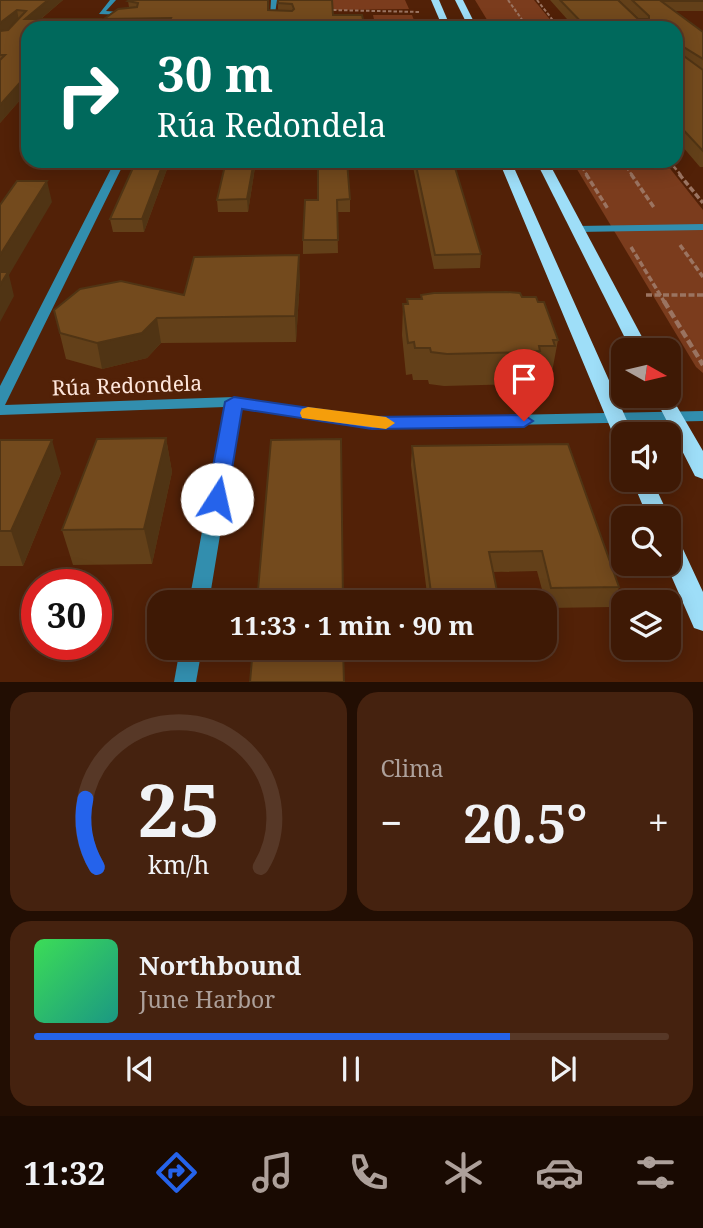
<!DOCTYPE html>
<html lang="es">
<head>
<meta charset="utf-8">
<style>
  body { margin:0; font-family:"Noto Serif",serif; background:#45220f; color:#f1f3f6; height:100vh; display:flex; flex-direction:column; font-size:26px; white-space:nowrap }
  * { box-sizing:border-box; margin:0 }
  p { font-size:23px; color:#ada09a }
  .icon { flex:none; width:38px; height:38px; fill:none; stroke:currentColor; stroke-width:2; stroke-linecap:round; stroke-linejoin:round }
  .map { position:relative; height:682px; overflow:hidden }
  .details { display:flex; flex-direction:column; gap:10px; padding:10px; background:#220e03; flex:1 }
  .details>* { flex:none }
  .guide { position:absolute; left:21px; top:21px; width:662px; height:147px; border-radius:21px; box-shadow:0 4px 18px #0003,0 0 0 2px #573827; background:#00695c; color:#fff; overflow:hidden }
  .needle { width:46px; rotate:98deg }
  .fabs { position:absolute; left:611px; top:338px; display:grid; gap:14px }
  .fabs a { display:grid; place-items:center; width:70px; height:70px; border-radius:14px; background:#3e1905; box-shadow:0 4px 18px #0003,0 0 0 2px #573827; font-size:35px }
  .speed { position:absolute; left:21px; top:569px; display:flex; gap:14px; font-size:35px; font-weight:700; text-align:center }
  .speed>* { display:grid; place-content:center; width:91px; height:91px; border-radius:50%; background:#3e1905; box-shadow:0 4px 18px #0003,0 0 0 2px #573827; line-height:1 }
  .speed .limit { border:10px solid #d22; background:#fff; color:#111 }
  .pin { position:absolute; display:grid; place-items:center; width:60px; height:60px; color:#fff; margin:-72px -30px; border-radius:50% 50% 50% 0; rotate:-45deg; box-shadow:0 0 7px #0007 }
  .pin .icon { rotate:45deg }
  .me { position:absolute; width:77px; margin:-38px; rotate:10deg; stroke-linejoin:round; filter:drop-shadow(0 0 5px #0008) }
  .turn { display:flex; align-items:center; gap:24px; height:147px; padding:0 21px; font-size:32px }
  .turn .icon { width:91px; height:91px; stroke-width:2.5 }
  .turn b { display:block; font-size:49px; line-height:60px }
  .big { font-size:52px; font-weight:700; line-height:1.1 }
  .details .widget { flex:1; display:flex; flex-direction:column; justify-content:center; gap:10px; min-width:0; padding:0 24px; border-radius:21px; background:#45220f }
  .details .dial { align-items:center; gap:0 }
  .dial svg { height:182px; overflow:visible; fill:none; stroke:#573827; stroke-width:7; stroke-linecap:round; text-anchor:middle }
  .dial text { fill:#f1f3f6; stroke:none }
  .song { display:flex; align-items:center; gap:21px }
  .cover { width:84px; height:84px; border-radius:10px; background:linear-gradient(135deg,hsl(130 70% 55%),hsl(170 70% 35%)) }
  .played { height:7px; border-radius:4px; background:linear-gradient(90deg,#2563eb 75%,#573827 75%) }
  .keys { display:flex; justify-content:space-around; direction:ltr }
  .heat { display:flex; justify-content:space-between; align-items:center; font-size:38px; direction:ltr }
  .details .tiles { flex:1; display:grid; gap:10px; grid-template-columns:1fr 1fr }
  .widget:last-child { grid-column:span 2 }
  .trip { position:absolute; left:147px; top:590px; width:410px; height:70px; border-radius:21px; background:#3e1905; box-shadow:0 4px 18px #0003,0 0 0 2px #573827; font-weight:700; line-height:70px; text-align:center }
  .tab-bar { display:flex; height:112px; justify-content:space-around; align-items:center; background:#190a02; color:#ada09a }
  .tab-bar .icon { width:49px; height:49px }
  .tab-bar .selected { color:#2563eb }
  .tab-bar b { font-size:32px; color:#f1f3f6 }
  .map>svg:first-child { display:block }
  .green { fill:#7b3c1d }
  .lines { fill:none; stroke-linecap:round; stroke-linejoin:round }
  .path-far3 { stroke:#9b7461; stroke-width:2; stroke-dasharray:3.5 2; stroke-linecap:butt }
  .path-far2 { stroke:#9b7461; stroke-width:2.5; stroke-dasharray:4.5 2.5; stroke-linecap:butt }
  .path-far1 { stroke:#9b7461; stroke-width:3.5; stroke-dasharray:6 2.5; stroke-linecap:butt }
  .path { stroke:#9b7461; stroke-width:4.5; stroke-dasharray:8 3.5; stroke-linecap:butt }
  .lane { fill:#328eae; fill-rule:evenodd }
  .street { fill:#328eae; fill-rule:evenodd }
  .primary { fill:#9edef8; fill-rule:evenodd }
  .wall { fill:#634019 }
  .shaded-wall { fill:#503414 }
  .building { fill:#734a1d; stroke:#503414; stroke-width:2 }
  .route { fill:#2563eb; stroke:#184099; stroke-width:2 }
  .slow { fill:#f59e0b }
  .labels { text-anchor:middle; dominant-baseline:central; stroke-width:7; stroke-linejoin:round; paint-order:stroke }
  .street-label { font-size:21px; fill:#fee6db; stroke:#522107 }
</style>
</head>
<body>
<div class="map">
<svg width="703" height="682" viewBox="0 0 703 682">
  <rect width="100%" height="100%" fill="#522107"/>
  <g class="green">
    <path d="M328 0H405L409 9 335 10 329 9Z"/>
    <path d="M475 0H534L557 28H492Z"/>
    <path d="M373 15H412L417 28H376Z"/>
    <path d="M572 161H664L703 210V373L696 367Z"/>
  </g>
  <g class="lines">
    <g class="path-far3">
      <path d="M508 0 528 28"/>
      <path d="M537 0 559 28"/>
      <path d="M333 10 420 12"/>
      <path d="M495 23 555 22"/>
    </g>
    <g class="path-far2">
      <path d="M578 161 587 175"/>
      <path d="M622 161 632 175"/>
      <path d="M669 161 681 175"/>
    </g>
    <g class="path-far1">
      <path d="M586 174 608 209"/>
      <path d="M631 174 655 209"/>
      <path d="M679 174 703 203"/>
      <path d="M680 245 703 277"/>
      <path d="M631 247 665 303"/>
      <path d="M646 295H703"/>
    </g>
    <path class="path" d="M664 301 703 365"/>
    <g class="lane">
      <path d="M110 0H116L106 11 131 13 128 15 99 14Z"/>
      <path d="M703 224V230L577 232 571 229 577 226Z"/>
    </g>
    <g class="street">
      <path d="M271 0H277L275 14 285 15V17H270Z"/>
      <path d="M115 161H125L5 405 234 397 372 418 703 411V421L372 428 241 408 209 602H189L225 407 0 415V386Z"/>
      <path d="M180 648H202L196 682H174Z"/>
    </g>
    <g class="primary">
      <path d="M431 0H439L451 28H443Z"/>
      <path d="M455 0H463L477 28H469Z"/>
      <path d="M499 161H511L633 434H623V441L616 439 613 434Z"/>
      <path d="M536 161H548L649 350H631Z"/>
      <path d="M668 391 703 451V479L695 476 654 396H668Z"/>
      <path d="M632 480H652L670 518 668 521V518H648Z"/>
      <path d="M668 531 676 534 703 592V631L694 628 666 564H668Z"/>
    </g>
  </g>
  <g class="wall">
    <path d="M0 0H63L41 19 28 28V91L0 123Z"/>
    <path d="M130 0H269V10H278V0L333 15 167 27H106L104 19 129 7 128 1Z"/>
    <path d="M550 0H618L638 19H639L619 0H703V11H674L703 32V167H700L676 139V28H575Z"/>
    <path d="M136 161H170L144 232H113L110 219Z"/>
    <path d="M256 161 248 212H218L217 200Z"/>
    <path d="M406 161H461L453 162 481 254 480 268 434 269 412 162Z"/>
    <path d="M350 199V212H337L338 253 303 254V240L318 200Z"/>
    <path d="M300 279 296 342 161 343 147 358 102 369 66 359 54 310 184 295Z"/>
    <path d="M421 295 522 297 558 340 552 372H550L549 378H536L535 383 521 384 444 386 429 384 428 380H413L412 374 406 375 402 335 403 304H407V299H421Z"/>
    <path d="M166 438 172 472 152 564 73 565 62 530Z"/>
    <path d="M0 440 61 473 23 566H0Z"/>
    <path d="M412 446 619 587 613 607 547 608 537 571 493 572 497 591 495 602H428L411 465Z"/>
  </g>
  <g class="shaded-wall">
    <path d="M48 0H63L30 28 25 19Z"/>
    <path d="M17 10 19 21 4 34 0 35V23Z"/>
    <path d="M101 19 103 28H93Z"/>
    <path d="M25 77 28 91 0 123V105Z"/>
    <path d="M164 161H170L144 232 142 219Z"/>
    <path d="M254 161H256L248 212 247 199Z"/>
    <path d="M47 181 52 202 9 275 14 296 0 322V255Z"/>
    <path d="M299 255 300 279 296 342 295 316Z"/>
    <path d="M157 318 161 343 147 358 102 369 97 343Z"/>
    <path d="M166 438 172 472 152 564 144 529Z"/>
    <path d="M52 440 61 473 23 566 11 531Z"/>
  </g>
  <g class="building">
    <path d="M0 0H48L25 19H101L93 28H28V77H25L0 105V60L5 55H0V31L8 30 26 11 17 10 0 23Z"/>
    <path d="M130 0H268V10L292 11 294 9 292 4 278 3V0H332L333 15H362L365 28H166L171 18 104 19 118 9 137 7 138 3 128 1Z"/>
    <path d="M560 0H618L638 19H649V16L632 0H703V1H661L703 32V59L677 43V51L703 70V151L676 122V28H587Z"/>
    <path d="M136 161H164L142 219H110Z"/>
    <path d="M226 161H254L247 199 217 200Z"/>
    <path d="M318 161H347L350 199 337 200 338 240H303L305 200H318Z"/>
    <path d="M415 161H453L481 254 435 255Z"/>
    <path d="M17 181H47L0 255V205Z"/>
    <path d="M299 255 295 316 157 318 142 333 97 343 60 333 54 310 80 289 121 281 184 295 194 257Z"/>
    <path d="M0 272H8L0 285Z"/>
    <path d="M507 292 520 293 522 297H536L538 302H544L558 340H553L555 346H539L540 351 527 352 447 354 431 352 430 348H415L414 342 408 343 403 304H408L407 299H422L421 295 434 293Z"/>
    <path d="M166 438 144 529 62 530 97 439Z"/>
    <path d="M341 439 343 602H257L271 440Z"/>
    <path d="M0 440H52L11 531H0Z"/>
    <path d="M568 444 619 587 551 588 542 551 489 552 497 591 431 593 412 446Z"/>
    <path d="M253 648H343L344 682H250Z"/>
  </g>
  <path class="route" d="M234 397 372 417 524 415 533 421 524 427 372 429 242 409 227 499 224 505H210L207 499 225 402Z"/>
  <path class="slow" d="M308 407 386 417 395 423 386 429 302 418 300 413 302 409Z"/>
  <g class="labels">
    <g class="street-label">
      <text transform="translate(127 385) rotate(-2)">Rúa Redondela</text>
    </g>
  </g>
</svg>
<div class="fabs">
<a><svg class="needle" viewBox="-14 -14 28 28"><path d="M0-13l5 13h-10z" fill="#e53935"/><path d="M0 13l5-13h-10z" fill="#ada09a"/></svg></a>
<a><svg class="icon" aria-label="sound" viewBox="0 0 24 24"><path d="M4 9h4l5-4v14l-5-4H4zM17 9q2 3 0 6"/></svg></a>
<a><svg class="icon" aria-label="search" viewBox="0 0 24 24"><circle cx="10" cy="10" r="6"/><path d="M15 15l6 6"/></svg></a>
<a><svg class="icon" aria-label="layers" viewBox="0 0 24 24"><path d="M12 4l9 5-9 5-9-5zM3 14l9 5 9-5"/></svg></a>
</div>
<div class="speed"><div class="limit">30</div></div>
<div class="pin" style="left:524px;top:421px;background:#d93025"><svg class="icon" aria-label="arrive" viewBox="0 0 24 24"><path d="M6 21V4h12l-3 4 3 4H6"/></svg></div>
<svg class="me" style="left:217px;top:499px" viewBox="-20 -20 40 40"><circle r="19" fill="#fff"/><path d="M0-13L10 11 0 6-10 11z" fill="#2563eb"/></svg>
<div class="trip">11:33 · 1 min · 90 m</div>
<div class="guide">
<div class="turn"><svg class="icon" aria-label="right" viewBox="0 0 24 24"><path d="M7 20v-9h11M14 6l5 5-5 5"/></svg><div><b>30 m</b>Rúa Redondela</div></div>
</div>
</div>
<section class="details">
<div class="tiles">
<div class="widget dial"><svg viewBox="0 0 100 80">
<path d="M14 69A42 42 0 1 1 86 69"/>
<path d="M14 69A42 42 0 0 1 9 39" stroke="#2563eb"/>
<text x="50" y="56" font-size="32" font-weight="700">25</text>
<text x="50" y="72" font-size="11">km/h</text>
</svg></div>
<div class="widget"><p>Clima</p>
<div class="heat"><a>−</a><b class="big">20.5°</b><a>+</a></div>
</div>
<div class="widget">
<div class="song"><i class="cover"></i><div><b>Northbound</b><p>June Harbor</p></div></div>
<div class="played"></div>
<div class="keys"><svg class="icon" aria-label="previous" viewBox="0 0 24 24"><path d="M18 5L8 12l10 7zM5 5v14"/></svg><svg class="icon" aria-label="pause" viewBox="0 0 24 24"><path d="M8 5v14M16 5v14"/></svg><svg class="icon" aria-label="next" viewBox="0 0 24 24"><path d="M6 5l10 7-10 7zM19 5v14"/></svg></div>
</div>
</div>
</section>
<nav class="tab-bar">
<b>11:32</b>
<svg class="icon selected" aria-label="directions" viewBox="0 0 24 24"><path d="M12 3l9 9-9 9-9-9zM9 14v-3h6M13 9l2 2-2 2"/></svg>
<svg class="icon" aria-label="music" viewBox="0 0 24 24"><path d="M9 18V5l10-2v13"/><circle cx="6" cy="18" r="3"/><circle cx="16" cy="16" r="3"/></svg>
<svg class="icon" aria-label="phone" viewBox="0 0 24 24"><path d="M5 4h4l2 5-3 2q2 4 5 5l2-3 5 2v4C11 20 4 13 5 4z"/></svg>
<svg class="icon" aria-label="climate" viewBox="0 0 24 24"><path d="M12 3v18M4 7l16 10M4 17L20 7"/></svg>
<svg class="icon" aria-label="car" viewBox="0 0 24 24"><path d="M5 17H2v-5l4-1 3-4h7l3 4 3 1v5h-3M9 17h6M6 11h13"/><circle cx="7" cy="17" r="2"/><circle cx="17" cy="17" r="2"/></svg>
<svg class="icon" aria-label="filters" viewBox="0 0 24 24"><path d="M4 7h16M4 17h16"/><circle cx="9" cy="7" r="2"/><circle cx="15" cy="17" r="2"/></svg>
</nav>
</body>
</html>
